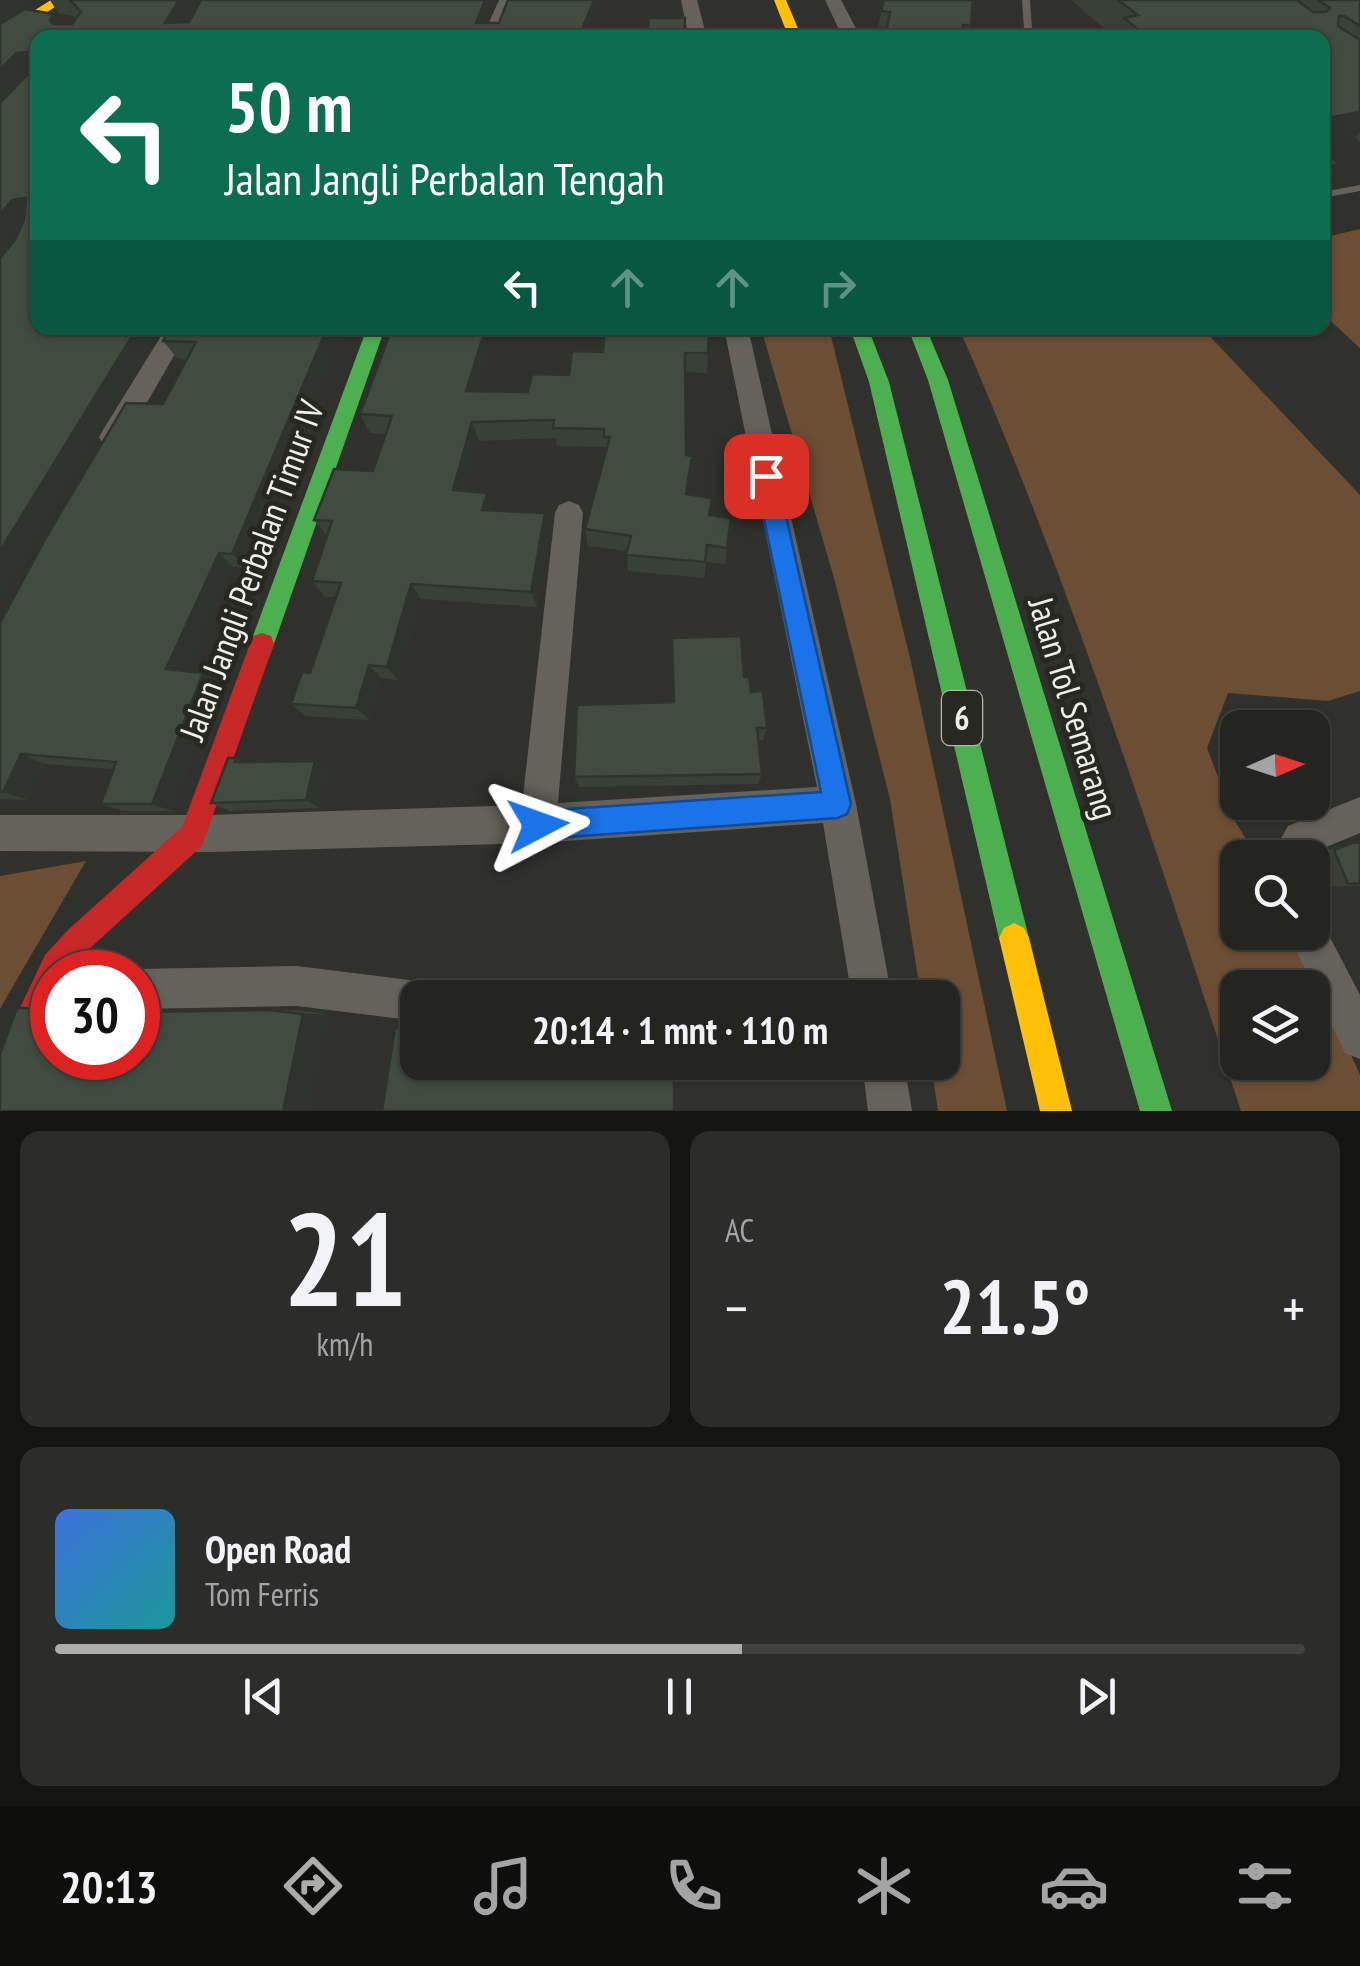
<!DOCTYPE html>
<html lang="id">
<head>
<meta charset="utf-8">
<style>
  body { margin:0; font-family:"PT Sans Narrow",sans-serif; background:#2c2d2a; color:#f1f3f6; height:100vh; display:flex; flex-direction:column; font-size:38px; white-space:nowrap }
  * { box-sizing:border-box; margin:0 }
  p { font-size:32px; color:#a3a5a5 }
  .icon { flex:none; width:55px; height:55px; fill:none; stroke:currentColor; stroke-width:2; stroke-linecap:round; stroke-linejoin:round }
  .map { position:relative; height:1111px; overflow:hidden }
  .details { display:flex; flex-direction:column; gap:20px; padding:20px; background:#141412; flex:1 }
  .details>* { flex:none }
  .banner { position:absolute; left:30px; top:30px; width:1300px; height:305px; border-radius:20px; box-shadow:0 2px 8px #0004,0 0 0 2px #41423f; background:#0b6e4f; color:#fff; overflow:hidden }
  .needle { width:65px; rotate:87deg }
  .buttons { position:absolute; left:1220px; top:710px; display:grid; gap:20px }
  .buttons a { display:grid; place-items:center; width:110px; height:110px; border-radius:20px; background:#242521; box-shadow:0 2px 8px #0004,0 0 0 2px #41423f; font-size:50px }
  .speed { position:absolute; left:30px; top:950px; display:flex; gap:20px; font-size:50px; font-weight:700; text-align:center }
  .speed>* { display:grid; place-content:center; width:130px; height:130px; border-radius:50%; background:#242521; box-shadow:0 2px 8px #0004,0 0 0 2px #41423f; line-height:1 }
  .speed .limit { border:15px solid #d22; background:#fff; color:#111 }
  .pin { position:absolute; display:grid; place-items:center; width:85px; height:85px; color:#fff; margin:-42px; border-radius:20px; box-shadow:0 5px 15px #0006 }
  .me { position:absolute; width:110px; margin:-55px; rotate:86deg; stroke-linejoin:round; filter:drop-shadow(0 0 8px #0008) }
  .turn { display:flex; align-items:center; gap:35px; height:210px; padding:0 30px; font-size:45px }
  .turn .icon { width:130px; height:130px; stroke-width:2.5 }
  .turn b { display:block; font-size:70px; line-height:85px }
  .lanes { display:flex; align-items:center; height:95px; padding:0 30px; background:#0003; justify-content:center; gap:50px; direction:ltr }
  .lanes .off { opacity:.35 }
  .big { font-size:75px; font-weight:600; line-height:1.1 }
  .details .tile { flex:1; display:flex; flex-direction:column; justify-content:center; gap:15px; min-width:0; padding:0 35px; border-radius:20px; background:#2c2d2a }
  .details .dial { align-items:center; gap:0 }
  .dial b { font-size:130px; line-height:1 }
  .song { display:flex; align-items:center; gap:30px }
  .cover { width:120px; height:120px; border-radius:15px; background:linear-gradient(135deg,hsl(220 70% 55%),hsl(180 70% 35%)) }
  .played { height:10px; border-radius:5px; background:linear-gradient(90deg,#acada8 55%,#41423f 55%) }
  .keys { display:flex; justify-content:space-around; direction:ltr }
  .heat { display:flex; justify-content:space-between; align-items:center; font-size:55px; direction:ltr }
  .details .tiles { flex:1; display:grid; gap:20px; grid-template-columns:1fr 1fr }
  .tile:last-child { grid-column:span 2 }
  .trip { position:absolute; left:400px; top:980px; width:560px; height:100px; border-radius:20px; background:#242521; box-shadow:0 2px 8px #0004,0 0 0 2px #41423f; font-weight:600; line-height:100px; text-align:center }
  .dock { display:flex; height:160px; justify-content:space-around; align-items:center; background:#0e0f0d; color:#a3a5a5 }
  .dock .icon { width:70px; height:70px }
  .dock .on { color:#acada8 }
  .dock b { font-size:45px; color:#f1f3f6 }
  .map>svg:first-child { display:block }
  .green { fill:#6c4e34; fill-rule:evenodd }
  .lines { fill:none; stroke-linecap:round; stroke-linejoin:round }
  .lane { fill:#65625b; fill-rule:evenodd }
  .street { fill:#65625b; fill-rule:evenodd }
  .fast { fill:#4caf50; fill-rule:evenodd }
  .slow { fill:#ffc107; fill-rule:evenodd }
  .jam { fill:#c62828; fill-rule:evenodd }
  .wall { fill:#384037 }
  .shaded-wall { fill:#2e342d }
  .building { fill:#414b40; stroke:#2e342d; stroke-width:2.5 }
  .route { fill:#1a73e8; stroke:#114b97; stroke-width:2.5 }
  .labels { text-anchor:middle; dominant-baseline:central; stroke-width:10; stroke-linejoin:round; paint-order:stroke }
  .shield { fill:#272821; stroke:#b3b4ae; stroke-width:2.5 }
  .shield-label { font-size:32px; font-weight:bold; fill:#eff0eb }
  .street-label { font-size:35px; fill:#eff0eb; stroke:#272821 }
</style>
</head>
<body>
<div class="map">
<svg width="1360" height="1111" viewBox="0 0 1360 1111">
  <rect width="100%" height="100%" fill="#30312c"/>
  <g class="green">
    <path d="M1360 229V348L1323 314 1322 238Z"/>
    <path d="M761 328H829L911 662 1007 1111H938L931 1063 942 1062V998L921 997 890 799 834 578Z"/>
    <path d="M959 328H1202L1360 495V691L1328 701 1228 693 1207 748 1235 821 1257 857 1238 858V932L1296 933 1360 1075V1111H1241C1156 848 1070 582 959 328ZM1238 988H1312V1062H1238Z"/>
    <path d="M86 861 9 993 0 1009V876Z"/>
  </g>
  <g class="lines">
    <g class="lane">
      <path d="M1022 0H1030L1032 28 1038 38H1029L1024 28Z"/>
      <path d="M1360 185V191L1322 198V192Z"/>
    </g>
    <g class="street">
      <path d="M499 0H515L500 38H482Z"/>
      <path d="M681 0H697L707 38H689Z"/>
      <path d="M825 0H841L861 38H843Z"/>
      <path d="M166 328H190L123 444 113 448 103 444 99 437 103 430Z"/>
      <path d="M724 328H748L856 804 892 998H852L823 823 538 843 210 852 0 851V815H210L522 805 555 513 559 505 569 501 579 505 583 513 558 803 817 787Z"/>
      <path d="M1360 797V833L1314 852 1310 858H1270L1288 826Z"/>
      <path d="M1312 915 1320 918 1360 995V1059L1345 1053 1287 932H1312Z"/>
      <path d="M297 966 418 981 432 987 437 998H418V1021L297 1006 138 1009V972H129L138 969Z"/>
      <path d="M862 1062H904L912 1111H868Z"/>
    </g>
    <g class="fast">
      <path d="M367 328H385L274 644 271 652 262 655 253 652 250 644Z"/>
      <path d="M850 328H868L889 382 1029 938 1024 948 1014 953 1004 948 999 938 869 382Z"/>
      <path d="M908 328H926L948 380 1172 1111H1140L928 380Z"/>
    </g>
    <g class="slow">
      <path d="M51 0H66L0 42V32Z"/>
      <path d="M774 0H786L802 38H789Z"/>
      <path d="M1014 923 1024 928 1029 938 1072 1111H1040L999 938 1004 928Z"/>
    </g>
    <path class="jam" d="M262 633 271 636 274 644 202 846 88 950 70 972H52V1004L11 1102 0 1107V1050L45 955 68 930 182 827 250 644 253 636Z"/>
  </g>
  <g class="wall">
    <path d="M50 0H198L185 22 495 0 486 23 591 28 647 35 685 38H38V328H162L0 602V258L15 240 21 226 0 252V103L28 74V72L0 102V24H72L77 17 58 13Z"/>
    <path d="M884 0 971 26 967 38H884L886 28 878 27Z"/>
    <path d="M1071 0H1360V142L1355 138 1322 38H1115Z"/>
    <path d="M344 328 246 568 233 567 187 671 203 673 220 685 172 811H123L101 804 113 769 45 764 28 800 0 799V623L163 404 187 359 177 358 163 341Z"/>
    <path d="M605 328H719V331H709L707 373 685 372 686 455 692 474 688 495 710 515 731 518 725 564 706 562 704 578 628 571 627 551 588 546 585 529 606 453 605 447 557 446 556 438 479 441 465 491 493 510 545 513 549 530 537 607 421 599 398 680 381 678 369 720 306 716 291 704 310 673 336 597H325L312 581 327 536 314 520 373 471 386 434 370 433 360 414 489 356 478 391 528 392 569 375 603 352Z"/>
    <path d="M744 677 767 728 763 740H758L762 774 758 784 579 787 574 777 674 702Z"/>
    <path d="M236 758 243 762 315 761 329 770 320 808 229 811 211 803Z"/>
    <path d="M1352 843H1360V886H1332L1319 854 1336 847Z"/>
    <path d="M297 1010 330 1014 311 1111 138 1012Z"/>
  </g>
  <g class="shaded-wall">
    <path d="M0 0H37L0 23Z"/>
    <path d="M179 0H198L176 38 165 23Z"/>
    <path d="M485 0H495L481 38 476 23Z"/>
    <path d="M594 0H603L588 38 583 27Z"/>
    <path d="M28 52V71L0 102V69L16 53Z"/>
    <path d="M1360 112V132L1355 138 1322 144V119Z"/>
    <path d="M1339 164 1322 186V167Z"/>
    <path d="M26 198 27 219 0 252V214L12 200Z"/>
    <path d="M137 328H162L0 602V551Z"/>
    <path d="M327 328H344L246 568 232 554Z"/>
    <path d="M483 336 489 356 473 410 466 391Z"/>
    <path d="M472 422 479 441 461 508 453 490Z"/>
    <path d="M692 456V474L686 512V494Z"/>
    <path d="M487 493 493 510H482Z"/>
    <path d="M545 513 549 530 537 607 531 592Z"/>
    <path d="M219 553 233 567 183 681 166 669Z"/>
    <path d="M411 584 421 599 398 680 387 667Z"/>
    <path d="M369 665 381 678 369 720 356 708Z"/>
    <path d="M203 673 220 685 172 811 152 804Z"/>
    <path d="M21 754 45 764 28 800 3 792Z"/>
    <path d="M315 761 329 770 320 808 306 800Z"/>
    <path d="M303 1014H330L311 1111H283Z"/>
  </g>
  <g class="building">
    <path d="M70 0H179L165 23 189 22 201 0H485L476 23H499L508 0H594L583 27 647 35 649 18H685L684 38H38V328H137L0 551V258L15 240 24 220 26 198 12 200 0 214V103L28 74V52L16 53 0 69V24L25 9 53 14 50 20 53 24H72L81 12Z"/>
    <path d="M884 0H973L971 26 963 25 962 38H885L890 12 881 11Z"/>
    <path d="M1118 0H1297L1313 12H1326L1330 8 1318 0H1360V26L1344 16H1339L1338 26 1360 40V112L1322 119V38H1148L1124 18 1138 15Z"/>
    <path d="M1322 150 1339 164 1322 167Z"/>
    <path d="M170 328H327L232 554 219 553 166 669 203 673 152 804H101L116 762 21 754 3 792H0V623L48 534 126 403 163 404 196 342 163 341Z"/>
    <path d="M605 328H709L708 353H685L686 455 692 456 686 494 712 498 709 515 731 518 727 548 707 545 705 562 626 555 631 536 585 529 610 437H604V429L553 428 554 420 472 422 453 490 487 493 482 510 545 513 531 592 411 584 387 667 369 665 356 708 291 704 302 672 310 673 341 583 312 581 332 521 314 520 334 469 373 471 392 416 360 414 391 331 483 336 466 391 528 392 532 374 569 375 572 351 603 352Z"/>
    <path d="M741 636 744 677H749L751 692 763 691 767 728H757L762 774 574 777 577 705 674 702 672 638Z"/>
    <path d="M228 758H236L235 762 315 761 306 800 211 803Z"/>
    <path d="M1352 843H1360V883L1348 884 1334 850Z"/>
    <path d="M17 1008H52V1058H138V1012L267 1010 303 1014 283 1111H0V1054Z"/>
    <path d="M418 1027V1062H674V1111H382L395 1028Z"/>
  </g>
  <path class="route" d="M766 468 777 476 851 804 847 814 838 818 538 839 528 835 524 825 528 815 538 811 821 792 755 476Z"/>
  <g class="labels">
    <rect class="shield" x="942" y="691" width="40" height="54" rx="8"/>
    <g class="shield-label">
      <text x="962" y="718">6</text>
    </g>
    <g class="street-label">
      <text transform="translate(251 570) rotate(-70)">Jalan Jangli Perbalan Timur IV</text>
      <text transform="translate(1074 708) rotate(73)">Jalan Tol Semarang</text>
    </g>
  </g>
</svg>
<div class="buttons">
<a><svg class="needle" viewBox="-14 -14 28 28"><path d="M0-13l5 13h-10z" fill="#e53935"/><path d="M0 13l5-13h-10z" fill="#a3a5a5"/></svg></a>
<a><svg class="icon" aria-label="search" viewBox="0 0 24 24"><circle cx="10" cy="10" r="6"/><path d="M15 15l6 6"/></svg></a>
<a><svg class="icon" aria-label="layers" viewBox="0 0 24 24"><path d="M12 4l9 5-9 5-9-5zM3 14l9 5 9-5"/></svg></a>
</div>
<div class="speed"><div class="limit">30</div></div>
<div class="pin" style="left:766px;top:476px;background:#d93025"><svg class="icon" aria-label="arrive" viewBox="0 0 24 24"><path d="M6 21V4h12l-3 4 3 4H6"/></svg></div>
<svg class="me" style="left:538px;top:825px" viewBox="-20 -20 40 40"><path d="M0-17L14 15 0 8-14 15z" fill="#1a73e8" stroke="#fff" stroke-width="4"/></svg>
<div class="trip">20:14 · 1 mnt · 110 m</div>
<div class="banner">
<div class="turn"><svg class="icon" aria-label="left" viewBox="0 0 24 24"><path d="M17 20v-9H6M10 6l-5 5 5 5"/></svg><div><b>50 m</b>Jalan Jangli Perbalan Tengah</div></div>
<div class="lanes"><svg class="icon" aria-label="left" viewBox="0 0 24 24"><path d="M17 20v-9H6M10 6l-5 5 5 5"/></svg><svg class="icon off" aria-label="ahead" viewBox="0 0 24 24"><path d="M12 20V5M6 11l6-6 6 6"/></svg><svg class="icon off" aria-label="ahead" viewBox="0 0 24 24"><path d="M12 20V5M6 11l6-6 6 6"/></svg><svg class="icon off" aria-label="right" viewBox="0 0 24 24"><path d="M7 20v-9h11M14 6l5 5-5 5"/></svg></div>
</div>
</div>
<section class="details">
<div class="tiles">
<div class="tile dial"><b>21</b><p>km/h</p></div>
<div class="tile"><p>AC</p>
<div class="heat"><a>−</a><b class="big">21.5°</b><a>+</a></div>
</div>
<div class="tile">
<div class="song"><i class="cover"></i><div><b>Open Road</b><p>Tom Ferris</p></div></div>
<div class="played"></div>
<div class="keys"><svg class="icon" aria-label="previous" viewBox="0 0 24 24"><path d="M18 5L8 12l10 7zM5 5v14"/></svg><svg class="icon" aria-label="pause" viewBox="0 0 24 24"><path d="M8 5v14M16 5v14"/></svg><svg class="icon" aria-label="next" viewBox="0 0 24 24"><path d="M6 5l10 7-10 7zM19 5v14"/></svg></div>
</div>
</div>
</section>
<nav class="dock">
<b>20:13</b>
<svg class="icon on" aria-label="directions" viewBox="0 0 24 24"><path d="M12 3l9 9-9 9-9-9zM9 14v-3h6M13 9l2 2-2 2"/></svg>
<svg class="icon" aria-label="music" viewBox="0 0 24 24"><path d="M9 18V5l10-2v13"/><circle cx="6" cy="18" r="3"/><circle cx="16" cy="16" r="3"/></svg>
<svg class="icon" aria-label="phone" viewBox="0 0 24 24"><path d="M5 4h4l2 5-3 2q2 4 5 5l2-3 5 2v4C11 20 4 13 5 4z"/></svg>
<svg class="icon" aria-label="climate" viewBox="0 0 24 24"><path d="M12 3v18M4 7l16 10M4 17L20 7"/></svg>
<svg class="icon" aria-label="car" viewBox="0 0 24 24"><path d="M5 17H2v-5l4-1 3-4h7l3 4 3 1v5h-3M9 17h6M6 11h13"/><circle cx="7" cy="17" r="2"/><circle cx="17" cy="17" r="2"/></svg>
<svg class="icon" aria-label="filters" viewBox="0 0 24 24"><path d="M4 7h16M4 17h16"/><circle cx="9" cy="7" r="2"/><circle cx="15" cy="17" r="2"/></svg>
</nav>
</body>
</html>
